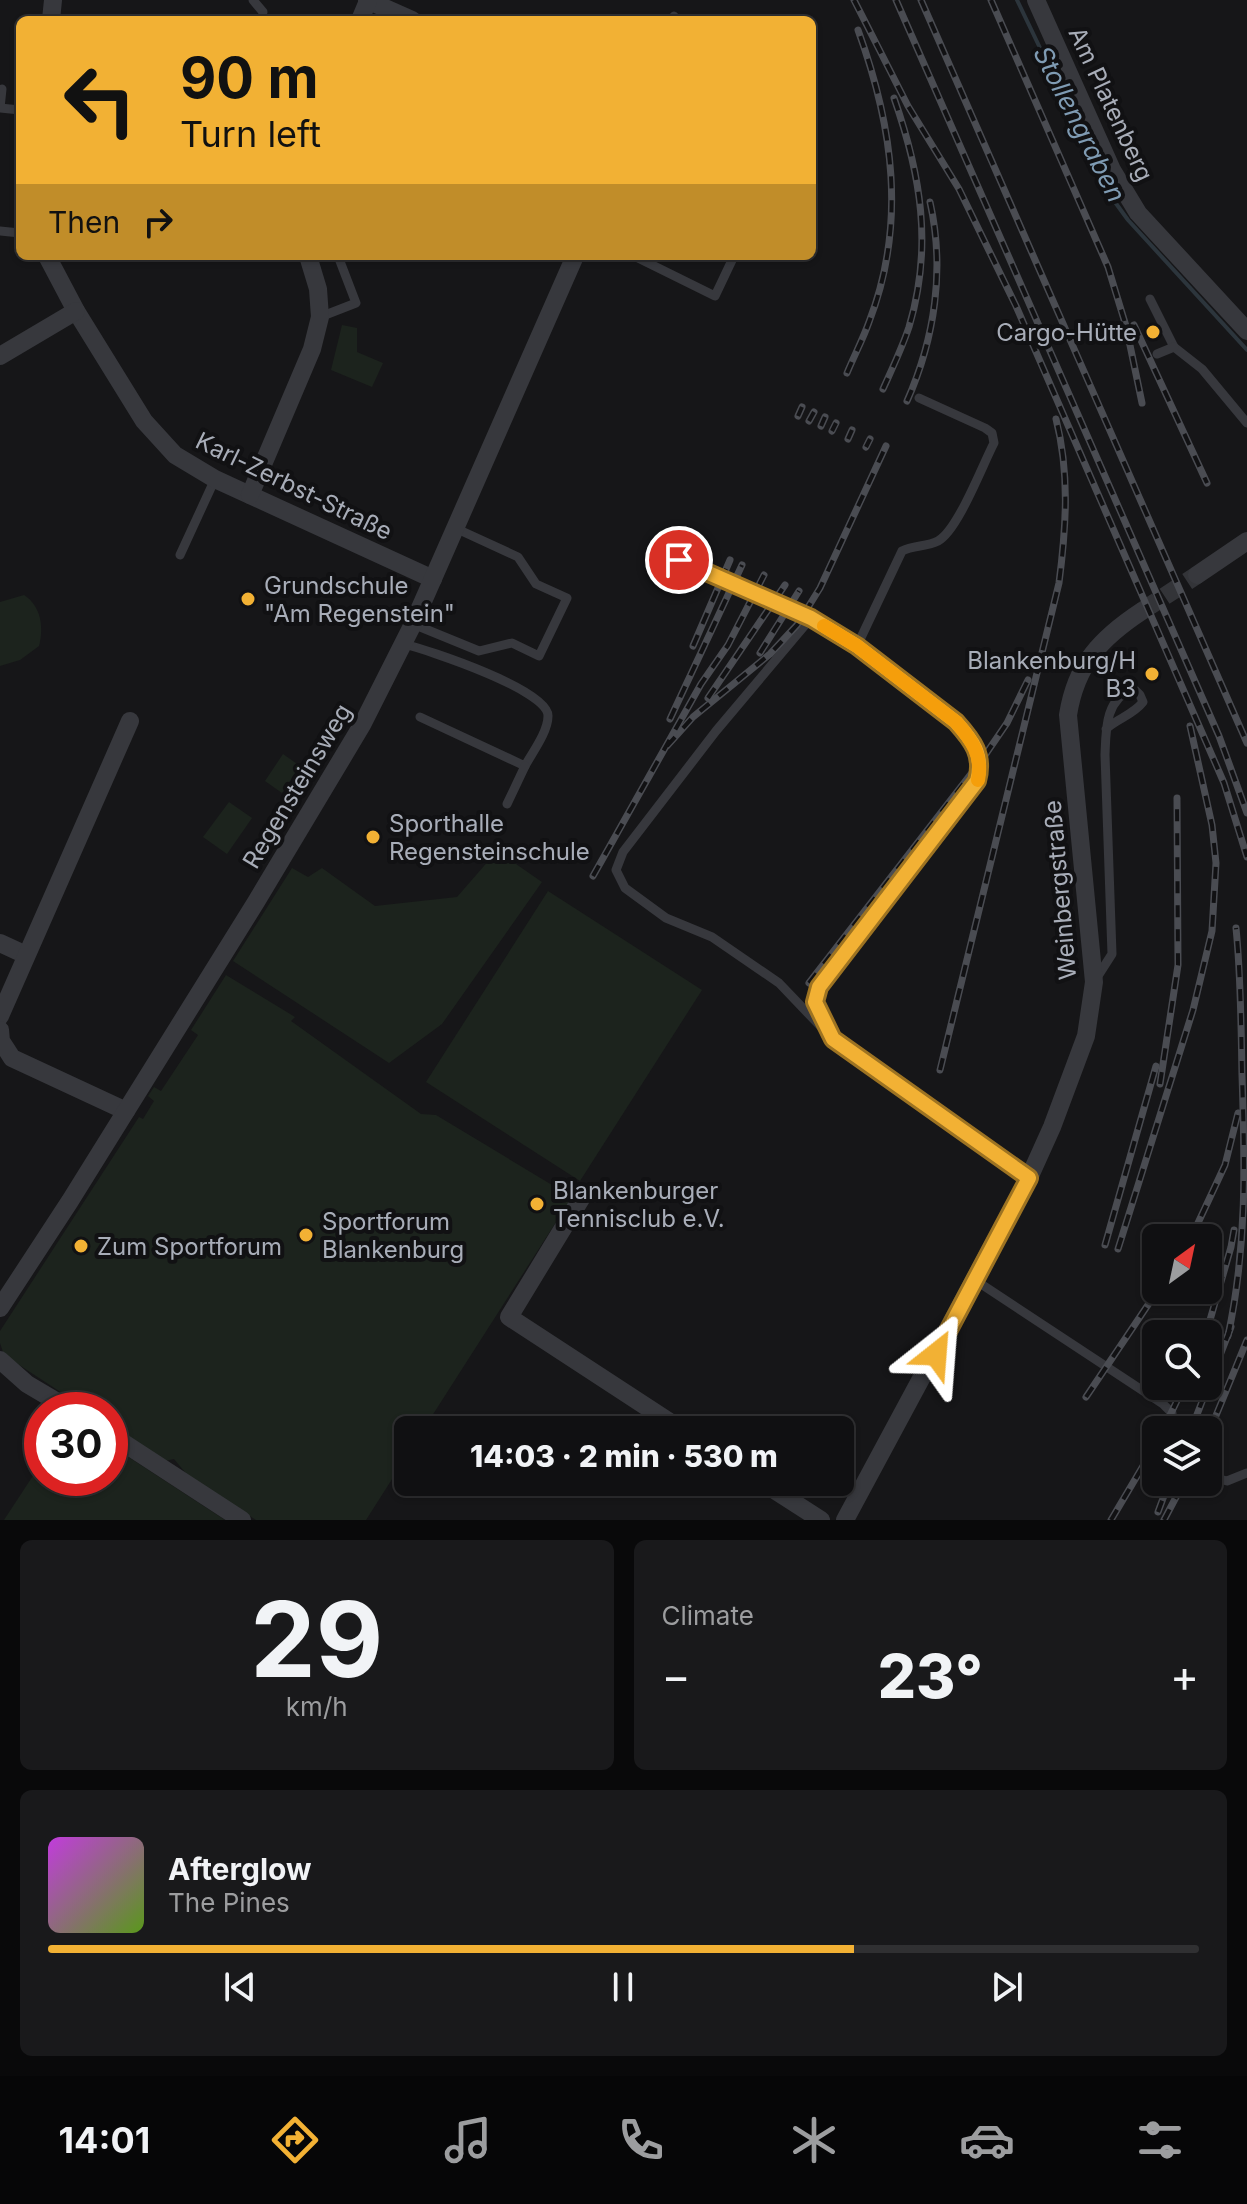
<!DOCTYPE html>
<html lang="en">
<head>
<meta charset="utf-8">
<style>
  body { margin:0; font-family:Inter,sans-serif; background:#19191b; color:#f1f3f6; height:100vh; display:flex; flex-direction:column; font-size:30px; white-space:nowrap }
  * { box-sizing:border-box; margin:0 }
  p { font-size:26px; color:#9c9d9f }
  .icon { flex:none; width:44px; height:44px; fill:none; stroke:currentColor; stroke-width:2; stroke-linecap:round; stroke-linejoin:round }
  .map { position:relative; height:1520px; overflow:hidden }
  .drawer { display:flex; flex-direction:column; gap:20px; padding:20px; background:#09090a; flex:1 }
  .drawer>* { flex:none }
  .top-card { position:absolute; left:16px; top:16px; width:800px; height:244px; border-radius:12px; box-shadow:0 2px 6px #0004,0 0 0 2px #303032; background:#f2b134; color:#111; overflow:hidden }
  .needle { width:52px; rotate:33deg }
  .fabs { position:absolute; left:1142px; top:1224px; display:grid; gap:16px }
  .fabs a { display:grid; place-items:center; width:80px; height:80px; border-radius:12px; background:#101012; box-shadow:0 2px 6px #0004,0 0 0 2px #303032; font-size:40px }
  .speed { position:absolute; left:24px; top:1392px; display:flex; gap:16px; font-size:40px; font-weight:700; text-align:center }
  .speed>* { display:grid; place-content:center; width:104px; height:104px; border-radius:50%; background:#101012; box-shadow:0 2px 6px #0004,0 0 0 2px #303032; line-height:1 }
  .speed .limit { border:12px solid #d22; background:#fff; color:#111 }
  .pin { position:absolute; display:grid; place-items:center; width:68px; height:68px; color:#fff; margin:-34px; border:4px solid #fff; border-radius:50%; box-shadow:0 2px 8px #0007 }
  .me { position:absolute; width:88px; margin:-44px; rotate:28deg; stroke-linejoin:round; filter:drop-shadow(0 0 6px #0008) }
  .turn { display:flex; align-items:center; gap:28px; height:168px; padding:0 32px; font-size:36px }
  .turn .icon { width:104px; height:104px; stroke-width:2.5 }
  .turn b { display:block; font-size:56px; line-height:68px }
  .then { display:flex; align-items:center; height:76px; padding:0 32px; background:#0003; gap:16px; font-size:30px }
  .big { font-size:60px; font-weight:800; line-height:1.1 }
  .drawer .widget { flex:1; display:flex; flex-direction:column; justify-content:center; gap:12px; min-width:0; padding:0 28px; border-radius:12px; background:#19191b }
  .drawer .dial { align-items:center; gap:0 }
  .dial b { font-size:104px; line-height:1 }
  .song { display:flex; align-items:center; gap:24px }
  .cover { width:96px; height:96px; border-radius:12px; background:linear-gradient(135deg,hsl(290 70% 55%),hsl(90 70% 35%)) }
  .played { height:8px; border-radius:4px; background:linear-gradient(90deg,#f2b134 70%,#303032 70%) }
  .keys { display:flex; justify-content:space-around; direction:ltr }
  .heat { display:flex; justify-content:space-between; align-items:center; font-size:44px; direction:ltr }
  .drawer .tiles { flex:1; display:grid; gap:20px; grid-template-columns:1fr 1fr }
  .widget:last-child { grid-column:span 2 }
  .trip { position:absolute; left:394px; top:1416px; width:460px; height:80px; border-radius:12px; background:#101012; box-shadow:0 2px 6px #0004,0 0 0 2px #303032; font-weight:800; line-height:80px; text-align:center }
  .dock { display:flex; height:128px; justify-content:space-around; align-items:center; background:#060607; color:#9c9d9f }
  .dock .icon { width:56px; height:56px }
  .dock .selected { color:#f2b134 }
  .dock b { font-size:36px; color:#f1f3f6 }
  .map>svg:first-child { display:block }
  .green { fill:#1c231d }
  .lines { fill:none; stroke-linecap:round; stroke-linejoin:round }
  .stream { stroke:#2c353c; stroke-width:4 }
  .minor-tunnel { stroke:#333438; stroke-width:18; stroke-dasharray:18 9; stroke-linecap:butt }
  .service { stroke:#37383d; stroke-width:9 }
  .minor { stroke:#37383d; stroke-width:18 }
  .rail-casing { stroke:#4a4c52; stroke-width:7 }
  .rail { stroke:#111113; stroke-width:4; stroke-dasharray:12; stroke-linecap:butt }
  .route-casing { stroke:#9d7322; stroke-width:20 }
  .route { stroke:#f2b134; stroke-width:14 }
  .slow { stroke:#f59e0b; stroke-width:14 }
  .poi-dot { fill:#f2b134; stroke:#111113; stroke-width:3 }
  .labels { text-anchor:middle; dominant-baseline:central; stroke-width:8; stroke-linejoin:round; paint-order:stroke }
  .street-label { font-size:24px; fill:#a8adb8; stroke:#111113 }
  .poi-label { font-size:24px; fill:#a8adb8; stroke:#111113; text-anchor:start }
  .water-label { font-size:26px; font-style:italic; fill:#7f9bb3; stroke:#111113 }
</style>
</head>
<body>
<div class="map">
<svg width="1247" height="1520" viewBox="0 0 1247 1520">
  <rect width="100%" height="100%" fill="#161618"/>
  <g class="green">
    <path d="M342 325 357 328V352L383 363 372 387 331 370Z"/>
    <path d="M24 595C41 606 44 627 39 646L20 660 0 666V602Z"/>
    <path d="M283 754 300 766 282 793 265 781Z"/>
    <path d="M229 802 252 818 227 854 203 837Z"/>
    <path d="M497 851 542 882 442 1024 389 1063 233 961 292 868 308 877 322 868 375 906 457 897Z"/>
    <path d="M548 891 702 990 580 1181 426 1082Z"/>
    <path d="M226 975 295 1017 291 1021 421 1114 436 1115 572 1197 423 1430H408V1454L366 1520H256L189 1477 174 1459 165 1461 110 1425V1410H88L4 1355 0 1343V1331L139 1117 143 1119 154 1101 148 1096 154 1087 161 1091 198 1035 191 1030Z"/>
    <path d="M110 1445 225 1520H4L42 1462V1478H110Z"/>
  </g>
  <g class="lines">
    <path class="stream" d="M1017 0 1112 198 1128 220 1247 350"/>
    <path class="minor-tunnel" d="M1142 611 1197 575"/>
    <g class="service">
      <path d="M253 0 263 12"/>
      <path d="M673 20 674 16"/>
      <path d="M2 89 0 108 20 110"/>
      <path d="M0 231 20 233"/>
      <path d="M634 256 715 296 734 256"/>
      <path d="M1150 299 1174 347 1202 369 1247 423"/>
      <path d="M320 317 356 303 338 256"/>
      <path d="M1157 354 1174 347"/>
      <path d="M180 555 215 479"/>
      <path d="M679 560 811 618 857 646 956 722C973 742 984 755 977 781L819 987 815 1002 833 1039 1029 1178"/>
      <path d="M811 618 716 731 623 852 616 870 625 888 666 918 712 937 779 983 823 1029"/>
      <path d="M413 624 479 651 512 643 539 656 567 598 536 584 518 557 455 528"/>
      <path d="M404 644C428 650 549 690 548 716 548 732 532 753 525 766L420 717"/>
      <path d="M857 646 902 551C913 545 927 547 938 541 958 530 982 466 994 443L992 433 985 428 919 398"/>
      <path d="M507 804 525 766"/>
      <path d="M1096 979 1112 954 1105 755C1106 729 1105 700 1133 688L1140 695 1143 702C1133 715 1118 718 1106 729"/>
      <path d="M975 1280 1163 1404 1172 1413 1173 1430"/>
      <path d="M1208 1476 1227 1481 1247 1473"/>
    </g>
    <g class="minor">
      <path d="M367 0 412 20"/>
      <path d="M1036 0 1112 170 1138 213 1247 331"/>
      <path d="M51 20 53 0"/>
      <path d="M360 20 368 1"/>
      <path d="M47 256 76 311 144 421 175 455 215 479 433 579"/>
      <path d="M0 356 76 311"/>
      <path d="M250 495 312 349 320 317 318 289 308 256"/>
      <path d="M1197 575 1247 541"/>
      <path d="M0 943 26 955"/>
      <path d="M0 1016 130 721"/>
      <path d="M0 1030 1 1041 12 1058 126 1111"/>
      <path d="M582 1197 509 1317 682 1430"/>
      <path d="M0 1308 70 1201 256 902 362 725 413 624 575 256"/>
      <path d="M0 1360 27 1384 71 1410"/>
      <path d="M110 1434 242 1520"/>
      <path d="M762 1482 821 1520"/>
      <path d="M845 1520 1029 1178 1052 1127 1086 1036 1094 982 1068 715C1076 664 1101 638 1142 611"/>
    </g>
    <defs>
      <g id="rail">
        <path d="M854 0 908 106 959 189 1016 306 1224 783 1247 857"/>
        <path d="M896 0 1219 736 1247 813"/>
        <path d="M921 0 1247 743"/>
        <path d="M991 0 1108 267 1126 326 1142 403"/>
        <path d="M1134 325 1207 483"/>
        <path d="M847 373C854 356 863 339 869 322 907 224 893 126 858 30"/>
        <path d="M883 389C892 369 902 348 909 327 933 247 921 175 894 98"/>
        <path d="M907 401C935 338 945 269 930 202"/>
        <path d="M798 416 802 407"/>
        <path d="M809 421 814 412"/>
        <path d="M821 426 825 417"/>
        <path d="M832 431 836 423"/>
        <path d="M848 439 852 430"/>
        <path d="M866 447 870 439"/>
        <path d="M693 646 730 560"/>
        <path d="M760 653 799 591"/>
        <path d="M708 698 785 585"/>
        <path d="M670 719 742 565"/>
        <path d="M667 746 693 717 770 654 797 625 820 588 886 446"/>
        <path d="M593 876 701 684 728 645 764 575"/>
        <path d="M809 983 981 761 1007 723 1028 680"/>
        <path d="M940 1070 1059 583C1066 528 1070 474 1056 419"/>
        <path d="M1160 1084 1178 965 1177 798"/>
        <path d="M1191 1238 1225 1165 1238 1113"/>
        <path d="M1105 1245 1156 1066"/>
        <path d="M1118 1249 1193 1010 1212 931 1216 863 1212 825 1190 726"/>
        <path d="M1206 1334 1231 1247 1234 1230"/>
        <path d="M1228 1336C1247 1247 1245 1165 1242 1075 1241 1026 1241 977 1236 928"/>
        <path d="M1086 1397 1158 1290"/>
        <path d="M1163 1430 1184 1386"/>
        <path d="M1191 1430 1231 1327"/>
        <path d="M1208 1435 1247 1340"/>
        <path d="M1158 1512 1169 1482"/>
        <path d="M1111 1520 1156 1444"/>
        <path d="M1164 1520 1184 1482"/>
      </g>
    </defs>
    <use href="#rail" class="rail-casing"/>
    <use href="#rail" class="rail"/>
  </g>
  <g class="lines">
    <defs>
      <path id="route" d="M679 560 811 618 857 646 956 722C973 741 984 755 977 781L819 987 815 1002 833 1039 1029 1178 936 1354"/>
    </defs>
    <use href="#route" class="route-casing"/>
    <use href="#route" class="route"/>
    <path class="slow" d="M824 626 857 646 956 722C972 740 983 756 978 780"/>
  </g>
  <g class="poi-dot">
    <circle cx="1153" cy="332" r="8"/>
    <circle cx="248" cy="599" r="8"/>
    <circle cx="1152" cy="674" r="8"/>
    <circle cx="373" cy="837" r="8"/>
    <circle cx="537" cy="1204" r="8"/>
    <circle cx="306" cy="1235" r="8"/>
    <circle cx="81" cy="1246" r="8"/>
  </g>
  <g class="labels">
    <g class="street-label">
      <text transform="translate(1111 104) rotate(65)">Am Platenberg</text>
      <text transform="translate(294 486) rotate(26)">Karl-Zerbst-Straße</text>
      <text transform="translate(297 786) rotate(-59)">Regensteinsweg</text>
      <text transform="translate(1060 890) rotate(-95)">Weinbergstraße</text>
    </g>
    <g class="poi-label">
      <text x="1137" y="332" text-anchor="end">Cargo-Hütte</text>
      <text x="264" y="585">Grundschule<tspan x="264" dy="28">"Am Regenstein"</tspan></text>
      <text x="1136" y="660" text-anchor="end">Blankenburg/H<tspan x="1136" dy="28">B3</tspan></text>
      <text x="389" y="823">Sporthalle<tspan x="389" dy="28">Regensteinschule</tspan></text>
      <text x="553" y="1190">Blankenburger<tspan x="553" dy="28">Tennisclub e.V.</tspan></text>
      <text x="322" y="1221">Sportforum<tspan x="322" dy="28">Blankenburg</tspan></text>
      <text x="97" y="1246">Zum Sportforum</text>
    </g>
    <g class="water-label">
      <text transform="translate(1080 124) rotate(63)">Stollengraben</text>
    </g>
  </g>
</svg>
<div class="fabs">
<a><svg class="needle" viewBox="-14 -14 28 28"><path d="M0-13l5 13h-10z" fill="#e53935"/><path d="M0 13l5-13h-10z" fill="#9c9d9f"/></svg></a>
<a><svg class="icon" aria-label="search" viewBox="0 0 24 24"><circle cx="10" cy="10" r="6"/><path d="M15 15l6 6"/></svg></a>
<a><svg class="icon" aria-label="layers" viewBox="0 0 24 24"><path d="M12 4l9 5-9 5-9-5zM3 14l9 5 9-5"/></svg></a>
</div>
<div class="speed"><div class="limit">30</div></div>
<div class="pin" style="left:679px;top:560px;background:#d93025"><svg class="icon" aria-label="arrive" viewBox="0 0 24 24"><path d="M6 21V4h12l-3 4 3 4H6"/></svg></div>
<svg class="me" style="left:936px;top:1354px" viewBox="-20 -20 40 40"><path d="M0-17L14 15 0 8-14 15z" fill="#f2b134" stroke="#fff" stroke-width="4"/></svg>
<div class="trip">14:03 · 2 min · 530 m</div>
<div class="top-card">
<div class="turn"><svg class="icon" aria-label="left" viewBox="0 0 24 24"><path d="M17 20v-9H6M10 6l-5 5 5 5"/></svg><div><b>90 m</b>Turn left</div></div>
<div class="then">Then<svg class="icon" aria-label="right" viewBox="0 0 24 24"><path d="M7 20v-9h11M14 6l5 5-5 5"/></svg></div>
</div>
</div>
<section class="drawer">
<div class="tiles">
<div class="widget dial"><b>29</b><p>km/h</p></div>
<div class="widget"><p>Climate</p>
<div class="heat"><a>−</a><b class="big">23°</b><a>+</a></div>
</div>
<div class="widget">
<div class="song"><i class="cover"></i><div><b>Afterglow</b><p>The Pines</p></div></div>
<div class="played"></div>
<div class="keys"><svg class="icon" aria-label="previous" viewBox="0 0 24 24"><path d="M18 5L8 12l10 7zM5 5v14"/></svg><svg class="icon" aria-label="pause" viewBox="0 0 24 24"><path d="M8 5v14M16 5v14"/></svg><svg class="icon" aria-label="next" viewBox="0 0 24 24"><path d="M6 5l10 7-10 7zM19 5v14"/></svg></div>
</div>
</div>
</section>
<nav class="dock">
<b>14:01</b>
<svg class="icon selected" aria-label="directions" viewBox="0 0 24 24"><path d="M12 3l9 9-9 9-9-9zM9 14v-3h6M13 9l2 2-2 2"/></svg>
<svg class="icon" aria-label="music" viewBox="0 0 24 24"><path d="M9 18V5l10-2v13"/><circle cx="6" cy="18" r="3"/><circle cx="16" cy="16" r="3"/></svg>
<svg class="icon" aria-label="phone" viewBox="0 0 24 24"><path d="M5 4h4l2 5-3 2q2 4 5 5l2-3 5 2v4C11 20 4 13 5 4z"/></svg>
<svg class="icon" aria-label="climate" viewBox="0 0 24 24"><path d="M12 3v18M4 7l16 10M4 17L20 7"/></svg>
<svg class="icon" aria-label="car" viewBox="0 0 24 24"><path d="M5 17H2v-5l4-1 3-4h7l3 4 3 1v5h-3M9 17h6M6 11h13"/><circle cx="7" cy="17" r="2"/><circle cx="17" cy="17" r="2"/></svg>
<svg class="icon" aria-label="filters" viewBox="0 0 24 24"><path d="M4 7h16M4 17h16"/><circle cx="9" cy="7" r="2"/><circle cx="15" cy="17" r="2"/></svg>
</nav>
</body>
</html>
